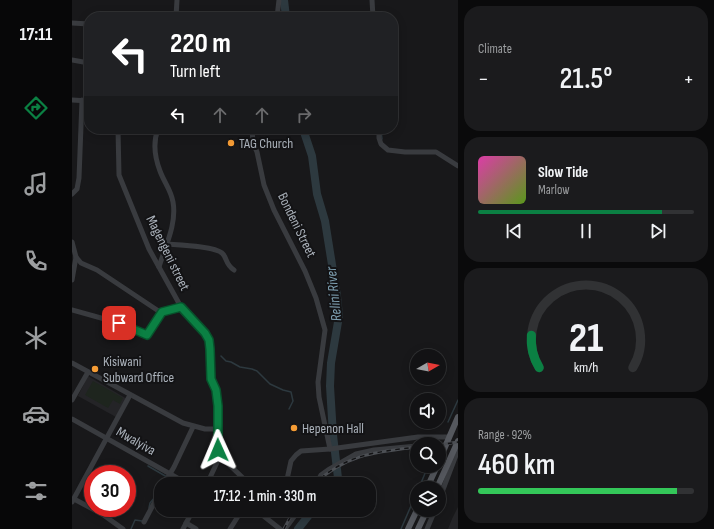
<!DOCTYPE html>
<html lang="en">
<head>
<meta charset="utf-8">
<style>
  body { margin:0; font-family:"Sofia Sans Condensed",sans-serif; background:#1b1b1d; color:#f1f3f6; height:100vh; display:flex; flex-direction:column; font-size:15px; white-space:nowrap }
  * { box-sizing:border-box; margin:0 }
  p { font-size:13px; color:#9c9ea0 }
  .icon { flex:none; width:22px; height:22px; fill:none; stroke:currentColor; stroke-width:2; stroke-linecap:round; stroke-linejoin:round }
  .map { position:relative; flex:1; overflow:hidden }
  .sheet { display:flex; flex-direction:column; gap:6px; padding:6px; background:#0a0a0b; width:256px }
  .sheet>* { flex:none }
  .banner { position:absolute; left:12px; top:12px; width:314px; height:122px; border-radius:16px; box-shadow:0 2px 10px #0003,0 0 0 1px #313234; background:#202124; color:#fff; overflow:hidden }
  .needle { width:26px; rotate:81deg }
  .fabs { position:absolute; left:338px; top:349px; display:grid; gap:8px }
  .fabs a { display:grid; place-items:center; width:36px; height:36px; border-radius:50%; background:#121214; box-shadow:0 2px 10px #0003,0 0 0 1px #313234; font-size:20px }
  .speed { position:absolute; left:12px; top:465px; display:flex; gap:8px; font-size:20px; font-weight:700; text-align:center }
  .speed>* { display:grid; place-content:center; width:52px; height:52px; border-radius:50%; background:#121214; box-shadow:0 2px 10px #0003,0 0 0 1px #313234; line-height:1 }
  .speed .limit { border:6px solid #d22; background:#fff; color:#111 }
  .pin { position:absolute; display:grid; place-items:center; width:34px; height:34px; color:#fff; margin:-17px; border-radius:8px; box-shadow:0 2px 6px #0006 }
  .me { position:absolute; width:44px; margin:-22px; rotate:359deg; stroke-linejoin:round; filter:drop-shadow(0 0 3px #0008) }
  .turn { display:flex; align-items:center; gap:14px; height:84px; padding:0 20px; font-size:18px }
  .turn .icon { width:52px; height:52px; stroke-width:2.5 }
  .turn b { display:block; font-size:28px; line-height:34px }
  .lanes { display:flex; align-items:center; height:38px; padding:0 20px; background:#0003; justify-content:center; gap:20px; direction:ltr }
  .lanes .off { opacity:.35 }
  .big { font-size:30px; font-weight:600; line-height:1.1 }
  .sheet .widget { flex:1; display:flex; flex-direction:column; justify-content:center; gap:6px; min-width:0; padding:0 14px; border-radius:16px; background:#1b1b1d }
  .sheet .dial { align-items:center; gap:0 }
  .dial svg { height:104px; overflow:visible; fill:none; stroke:#313234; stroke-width:7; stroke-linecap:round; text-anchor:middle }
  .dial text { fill:#f1f3f6; stroke:none }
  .song { display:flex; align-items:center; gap:12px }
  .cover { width:48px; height:48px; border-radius:6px; background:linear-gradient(135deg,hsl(320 70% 55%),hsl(90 70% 35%)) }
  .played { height:4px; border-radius:2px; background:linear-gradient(90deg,#0b8043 85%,#313234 85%) }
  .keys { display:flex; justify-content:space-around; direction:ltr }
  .heat { display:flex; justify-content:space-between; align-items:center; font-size:22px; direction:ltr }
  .charge { height:6px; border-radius:3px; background:linear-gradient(90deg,#34c759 92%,#313234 0) }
  .trip { position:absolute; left:82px; top:477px; width:222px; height:40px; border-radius:16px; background:#121214; box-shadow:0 2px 10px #0003,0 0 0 1px #313234; font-weight:600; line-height:40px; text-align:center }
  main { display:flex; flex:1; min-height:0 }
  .dock { display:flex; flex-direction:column; width:72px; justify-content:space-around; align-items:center; background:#070708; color:#9c9ea0 }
  .dock .icon { width:28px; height:28px }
  .dock .current { color:#0b8043 }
  .dock b { font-size:18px; color:#f1f3f6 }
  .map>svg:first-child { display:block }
  .built { fill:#242427 }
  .green { fill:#1e251e }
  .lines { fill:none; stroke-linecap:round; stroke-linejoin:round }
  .stream { stroke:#2d393f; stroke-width:1.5 }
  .river { stroke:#2d393f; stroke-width:8 }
  .minor { stroke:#393b3f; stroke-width:5 }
  .major { stroke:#55585e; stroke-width:6 }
  .rail-casing { stroke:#4c4f54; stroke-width:3 }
  .rail { stroke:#131315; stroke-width:1.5; stroke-dasharray:4.5; stroke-linecap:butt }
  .route-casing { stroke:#07532c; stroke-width:10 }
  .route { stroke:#0b8043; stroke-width:7 }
  .poi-dot { fill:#f59c35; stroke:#131315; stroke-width:1.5 }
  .labels { text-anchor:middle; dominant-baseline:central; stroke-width:4; stroke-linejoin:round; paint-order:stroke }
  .poi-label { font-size:14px; fill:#aab1ba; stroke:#131315; text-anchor:start }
  .street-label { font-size:14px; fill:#aab1ba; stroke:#131315 }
  .water-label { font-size:15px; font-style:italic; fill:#81a3b5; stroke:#131315 }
</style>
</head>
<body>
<main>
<nav class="dock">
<b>17:11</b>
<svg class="icon current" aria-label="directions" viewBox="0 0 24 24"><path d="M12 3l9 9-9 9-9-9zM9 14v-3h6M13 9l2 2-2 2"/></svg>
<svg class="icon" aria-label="music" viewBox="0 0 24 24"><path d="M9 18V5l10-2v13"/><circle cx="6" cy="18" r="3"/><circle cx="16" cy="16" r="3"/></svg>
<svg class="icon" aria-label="phone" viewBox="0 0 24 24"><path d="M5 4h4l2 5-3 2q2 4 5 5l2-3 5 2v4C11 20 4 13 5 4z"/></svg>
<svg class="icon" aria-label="climate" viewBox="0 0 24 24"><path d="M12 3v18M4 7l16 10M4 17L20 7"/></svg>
<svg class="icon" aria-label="car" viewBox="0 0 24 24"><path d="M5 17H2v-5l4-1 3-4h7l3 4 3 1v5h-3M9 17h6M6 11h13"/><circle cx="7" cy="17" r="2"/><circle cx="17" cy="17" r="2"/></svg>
<svg class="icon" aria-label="filters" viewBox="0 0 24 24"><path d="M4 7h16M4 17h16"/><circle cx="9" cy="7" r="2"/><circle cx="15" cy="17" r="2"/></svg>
</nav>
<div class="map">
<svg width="386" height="529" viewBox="0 0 386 529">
  <rect width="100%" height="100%" fill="#18181a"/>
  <g class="built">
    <path d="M16 376 55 399 44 417 6 396Z"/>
    <path d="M386 507V529H376L380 519Z"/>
  </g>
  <path class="green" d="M21 381 51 398 48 404 41 400 36 408 13 395Z"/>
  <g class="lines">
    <g class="stream">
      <path d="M309 131 310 139"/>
      <path d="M149 356 154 361 159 362 168 367 180 369 185 371 198 384 211 390 219 392 221 401 217 409"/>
      <path d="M376 422 386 400"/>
      <path d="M76 466 95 477"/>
      <path d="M347 488 356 466"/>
      <path d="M77 508 78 503 83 497"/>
      <path d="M59 529 63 520 70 521"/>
      <path d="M329 529 345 492"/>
    </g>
    <g class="river">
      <path d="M212 0 214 17"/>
      <path d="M231 129 240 156 245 194 253 221 265 296 267 316 259 363 258 386 261 435 266 478 269 484"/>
      <path d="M226 529 241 510"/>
    </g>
    <g class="minor">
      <path d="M300 0 301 17"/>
      <path d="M104 17 105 0"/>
      <path d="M205 17 207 0"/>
      <path d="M0 23 17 24"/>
      <path d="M0 60 17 63"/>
      <path d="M0 100 17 101"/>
      <path d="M46 129 47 175 77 249 109 307 133 333 137 340 139 379 144 390 146 405V442L148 456 171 478 179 484"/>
      <path d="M86 129C81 142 83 158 88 171 92 182 99 190 101 202 105 224 93 247 87 267"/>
      <path d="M180 129 181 143 185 152 192 185 202 210 233 271 244 298 253 330 246 382 247 397 258 449"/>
      <path d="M307 129V138L309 144 316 150 333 152H364L386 166"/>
      <path d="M0 194 5 189 7 178 10 100"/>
      <path d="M0 242 4 257 0 280"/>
      <path d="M94 244C106 245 142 246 150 253 155 257 153 264 162 270"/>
      <path d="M4 257 9 263 25 270 85 310 90 312 109 307"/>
      <path d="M0 310 47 323 75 335 90 312"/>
      <path d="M0 363 111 423 133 429H146"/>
      <path d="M0 400 16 372"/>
      <path d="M0 419 116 484"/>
      <path d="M353 444 357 443 363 438"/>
      <path d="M92 484 102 467 121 427"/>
      <path d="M135 484 148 456"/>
      <path d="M214 484 219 461 224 455 229 451 258 449 346 437H377"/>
      <path d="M244 484 249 475 256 470 284 454 302 450 345 446"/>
      <path d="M2 499 30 514 51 529"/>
      <path d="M367 500 386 450"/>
      <path d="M0 502 58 395"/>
      <path d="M184 510 208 529"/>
      <path d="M72 522 89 490"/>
      <path d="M114 523 124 529"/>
      <path d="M111 529 121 510"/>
      <path d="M158 529 170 510"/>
      <path d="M213 529 227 510"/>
      <path d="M355 529 363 510"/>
    </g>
    <g class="major">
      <path d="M367 461 386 417"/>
      <path d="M355 488 365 466"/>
      <path d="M365 488 386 441"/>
      <path d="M336 529 345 510"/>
      <path d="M346 529 355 510"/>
    </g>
    <defs>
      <g id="rail">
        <path d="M367 445 386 442"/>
        <path d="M242 484C275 454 303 452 345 447"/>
        <path d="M212 529 222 510"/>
      </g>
    </defs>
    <use href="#rail" class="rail-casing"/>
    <use href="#rail" class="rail"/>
  </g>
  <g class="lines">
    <defs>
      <path id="route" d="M47 323 75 335 90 312 109 307 133 333 137 340 138 349 139 379 144 390 146 406V450"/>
    </defs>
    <use href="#route" class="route-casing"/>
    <use href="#route" class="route"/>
  </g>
  <g class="poi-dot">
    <circle cx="159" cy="143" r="4"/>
    <circle cx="23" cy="369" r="4"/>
    <circle cx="222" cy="428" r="4"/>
  </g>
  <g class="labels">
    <g class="poi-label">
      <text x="167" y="143">TAG Church</text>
      <text x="31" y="361">Kisiwani<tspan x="31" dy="16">Subward Office</tspan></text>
      <text x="230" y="428">Hepenon Hall</text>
    </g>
    <g class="street-label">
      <text transform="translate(225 225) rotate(64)">Bondeni Street</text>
      <text transform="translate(96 253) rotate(64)">Magengeni street</text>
      <text transform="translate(64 441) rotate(30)">Mwalyiva</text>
    </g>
    <g class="water-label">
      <text transform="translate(262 294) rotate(-96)">Relini River</text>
    </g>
  </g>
</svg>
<div class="fabs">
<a><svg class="needle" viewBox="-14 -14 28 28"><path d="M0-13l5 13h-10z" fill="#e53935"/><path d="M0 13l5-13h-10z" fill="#9c9ea0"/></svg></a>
<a><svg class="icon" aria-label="sound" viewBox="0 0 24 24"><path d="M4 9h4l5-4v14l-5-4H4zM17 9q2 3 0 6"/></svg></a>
<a><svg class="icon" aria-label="search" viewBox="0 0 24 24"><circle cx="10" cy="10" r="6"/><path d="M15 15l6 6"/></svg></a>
<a><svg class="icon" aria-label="layers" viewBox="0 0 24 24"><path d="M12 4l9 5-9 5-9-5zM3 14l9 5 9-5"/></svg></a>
</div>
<div class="speed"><div class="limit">30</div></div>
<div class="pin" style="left:47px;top:323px;background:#d93025"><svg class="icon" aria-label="arrive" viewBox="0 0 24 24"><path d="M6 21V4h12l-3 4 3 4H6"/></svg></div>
<svg class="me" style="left:146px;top:450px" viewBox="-20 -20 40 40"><path d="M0-17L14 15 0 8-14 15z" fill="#0b8043" stroke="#fff" stroke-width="4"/></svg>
<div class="trip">17:12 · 1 min · 330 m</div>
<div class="banner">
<div class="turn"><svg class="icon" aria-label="left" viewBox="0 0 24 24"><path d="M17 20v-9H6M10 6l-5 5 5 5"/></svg><div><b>220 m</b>Turn left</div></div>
<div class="lanes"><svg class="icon" aria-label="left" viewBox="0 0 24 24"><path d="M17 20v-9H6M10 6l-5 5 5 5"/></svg><svg class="icon off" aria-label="ahead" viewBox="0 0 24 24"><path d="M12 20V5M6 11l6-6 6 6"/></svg><svg class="icon off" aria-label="ahead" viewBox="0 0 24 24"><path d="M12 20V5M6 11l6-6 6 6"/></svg><svg class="icon off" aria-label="right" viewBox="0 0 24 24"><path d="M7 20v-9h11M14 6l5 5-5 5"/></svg></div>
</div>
</div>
<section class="sheet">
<div class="widget"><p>Climate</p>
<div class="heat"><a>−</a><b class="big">21.5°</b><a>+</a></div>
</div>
<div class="widget">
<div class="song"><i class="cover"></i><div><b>Slow Tide</b><p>Marlow</p></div></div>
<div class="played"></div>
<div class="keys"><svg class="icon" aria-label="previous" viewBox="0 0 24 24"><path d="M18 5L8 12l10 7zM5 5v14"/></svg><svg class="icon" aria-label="pause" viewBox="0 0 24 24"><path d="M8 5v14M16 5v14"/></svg><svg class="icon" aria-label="next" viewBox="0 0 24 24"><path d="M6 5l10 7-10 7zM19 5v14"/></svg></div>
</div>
<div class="widget dial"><svg viewBox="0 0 100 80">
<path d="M14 69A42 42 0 1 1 86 69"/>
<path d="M14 69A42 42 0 0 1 8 44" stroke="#0b8043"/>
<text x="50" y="56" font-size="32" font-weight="700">21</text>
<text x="50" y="72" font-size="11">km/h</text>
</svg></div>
<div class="widget"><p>Range · 92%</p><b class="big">460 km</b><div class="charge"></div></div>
</section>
</main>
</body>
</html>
